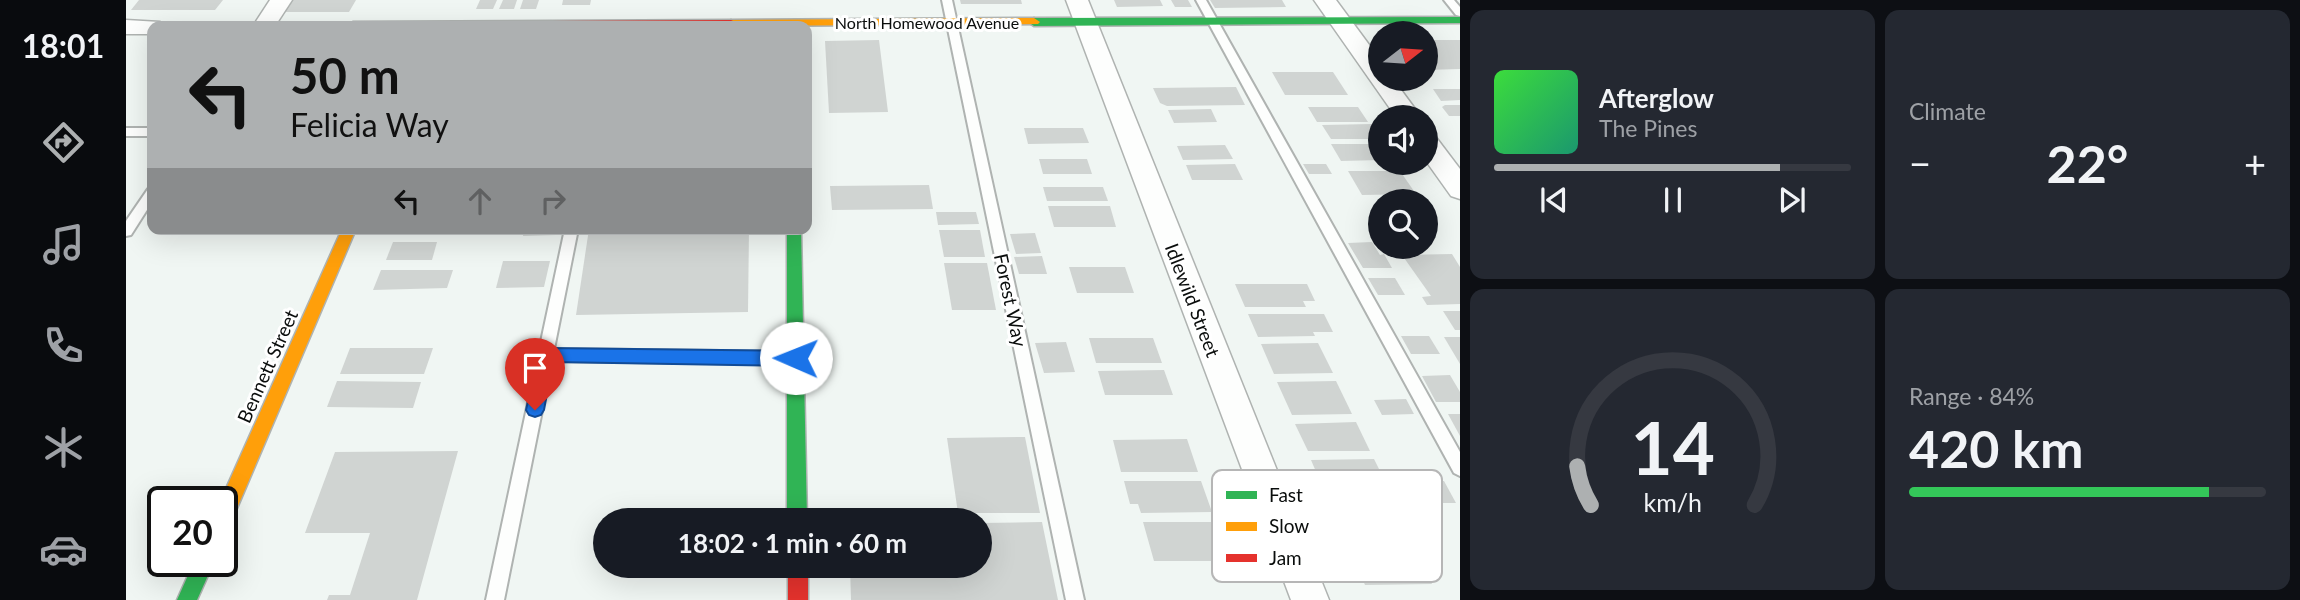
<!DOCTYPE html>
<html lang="en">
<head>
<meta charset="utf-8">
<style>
  body { margin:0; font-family:Lato,sans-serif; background:#242831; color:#f1f3f6; height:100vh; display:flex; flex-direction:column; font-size:26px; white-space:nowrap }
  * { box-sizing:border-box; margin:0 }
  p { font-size:23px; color:#9ea1a6 }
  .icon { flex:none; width:38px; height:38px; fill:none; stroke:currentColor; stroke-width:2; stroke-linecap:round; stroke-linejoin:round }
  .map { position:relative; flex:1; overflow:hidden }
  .panel { display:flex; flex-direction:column; gap:10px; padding:10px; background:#0d0f14; width:840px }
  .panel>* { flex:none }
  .top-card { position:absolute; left:21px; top:21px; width:665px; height:214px; border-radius:14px; box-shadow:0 7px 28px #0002; background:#adb0b1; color:#111; overflow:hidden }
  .needle { width:46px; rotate:73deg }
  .buttons { position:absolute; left:1242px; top:21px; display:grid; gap:14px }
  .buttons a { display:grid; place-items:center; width:70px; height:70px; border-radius:50%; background:#171b24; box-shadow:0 7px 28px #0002; font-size:35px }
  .speed { position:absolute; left:21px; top:486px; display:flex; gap:14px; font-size:35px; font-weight:700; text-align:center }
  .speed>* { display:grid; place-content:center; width:91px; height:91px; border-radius:50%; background:#171b24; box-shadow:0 7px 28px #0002; line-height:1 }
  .speed .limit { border:4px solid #111; border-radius:10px; background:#fff; color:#111 }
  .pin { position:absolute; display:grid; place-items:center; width:60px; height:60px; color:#fff; margin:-72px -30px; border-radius:50% 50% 50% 0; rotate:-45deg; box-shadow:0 0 7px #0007 }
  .pin .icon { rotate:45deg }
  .me { position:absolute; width:77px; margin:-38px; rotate:271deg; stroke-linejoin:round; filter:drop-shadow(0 0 5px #0008) }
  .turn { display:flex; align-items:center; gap:24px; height:147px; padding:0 28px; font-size:32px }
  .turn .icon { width:91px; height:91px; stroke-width:2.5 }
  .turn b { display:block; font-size:49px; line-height:60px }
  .lanes { display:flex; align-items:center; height:66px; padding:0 28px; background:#0003; justify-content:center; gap:35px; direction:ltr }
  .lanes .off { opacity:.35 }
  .big { font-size:52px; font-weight:700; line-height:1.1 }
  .panel .widget { flex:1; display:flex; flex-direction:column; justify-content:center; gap:10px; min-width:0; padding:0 24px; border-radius:14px; background:#242831 }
  .panel .dial { align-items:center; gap:0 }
  .dial svg { height:182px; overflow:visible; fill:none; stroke:#363941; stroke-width:7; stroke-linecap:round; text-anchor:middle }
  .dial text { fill:#f1f3f6; stroke:none }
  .song { display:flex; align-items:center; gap:21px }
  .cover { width:84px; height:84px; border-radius:10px; background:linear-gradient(135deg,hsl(120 70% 55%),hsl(160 70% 35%)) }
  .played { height:7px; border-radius:4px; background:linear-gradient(90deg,#adb0b1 80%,#363941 80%) }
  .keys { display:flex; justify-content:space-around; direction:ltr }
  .heat { display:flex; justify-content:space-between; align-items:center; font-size:38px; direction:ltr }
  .charge { height:10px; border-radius:5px; background:linear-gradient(90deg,#34c759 84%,#363941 0) }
  .panel .tiles { flex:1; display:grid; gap:10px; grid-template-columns:repeat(2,1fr) }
  .trip { position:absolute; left:467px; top:508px; width:399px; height:70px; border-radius:35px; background:#171b24; box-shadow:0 7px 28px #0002; font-weight:700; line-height:70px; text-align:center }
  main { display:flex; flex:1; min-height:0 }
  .tabs { display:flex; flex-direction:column; width:126px; justify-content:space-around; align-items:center; background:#090b0e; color:#9ea1a6 }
  .tabs .icon { width:49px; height:49px }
  .tabs .on { color:#adb0b1 }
  .tabs b { font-size:32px; color:#f1f3f6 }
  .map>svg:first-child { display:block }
  .building { fill:#d0d4d2 }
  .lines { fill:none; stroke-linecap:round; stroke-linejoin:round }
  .lane-casing { stroke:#afb3b1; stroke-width:4 }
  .street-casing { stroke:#afb3b1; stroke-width:3 }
  .fast-casing { stroke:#afb3b1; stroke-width:3 }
  .slow-casing { stroke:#afb3b1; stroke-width:3 }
  .jam-casing { stroke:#afb3b1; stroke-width:3 }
  .lane { fill:#fdfefd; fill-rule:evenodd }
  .street { fill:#fdfefd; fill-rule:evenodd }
  .fast { fill:#30b455; fill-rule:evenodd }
  .slow { fill:#ff9f0a; fill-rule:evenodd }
  .jam { fill:#e5322d; fill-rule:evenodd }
  .route { fill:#1a73e8; stroke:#114b97; stroke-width:2 }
  .labels { text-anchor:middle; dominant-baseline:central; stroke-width:6; stroke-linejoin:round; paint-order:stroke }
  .far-street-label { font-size:16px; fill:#0a0d0c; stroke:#fff }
  .street-label { font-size:19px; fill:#0a0d0c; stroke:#fff }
  .key { fill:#fff; stroke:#b6b6b6; stroke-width:2 }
  .key-label { font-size:19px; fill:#0a0d0c }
</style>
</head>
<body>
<main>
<nav class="tabs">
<b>18:01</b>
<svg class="icon on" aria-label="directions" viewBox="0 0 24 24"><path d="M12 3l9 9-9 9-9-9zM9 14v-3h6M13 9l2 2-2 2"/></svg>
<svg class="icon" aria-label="music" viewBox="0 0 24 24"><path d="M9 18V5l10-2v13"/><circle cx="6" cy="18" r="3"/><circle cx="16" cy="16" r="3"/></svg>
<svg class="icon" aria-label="phone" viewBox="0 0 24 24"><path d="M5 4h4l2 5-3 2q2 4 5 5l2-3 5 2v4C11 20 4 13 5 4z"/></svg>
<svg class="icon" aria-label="climate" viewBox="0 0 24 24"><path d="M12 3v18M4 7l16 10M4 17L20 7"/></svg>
<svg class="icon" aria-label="car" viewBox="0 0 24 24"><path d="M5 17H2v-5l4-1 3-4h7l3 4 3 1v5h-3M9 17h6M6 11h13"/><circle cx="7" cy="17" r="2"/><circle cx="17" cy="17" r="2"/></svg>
</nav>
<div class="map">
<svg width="1334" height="600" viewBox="0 0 1334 600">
  <rect width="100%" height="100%" fill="#f0f6f3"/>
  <g class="building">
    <path d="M13 0H97L89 10H5Z"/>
    <path d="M166 0H230L223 12H158Z"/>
    <path d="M354 0H371L367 9H350Z"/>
    <path d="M377 0H391L388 9H373Z"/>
    <path d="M397 0H413L410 9H394Z"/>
    <path d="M437 0H465L464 5H436Z"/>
    <path d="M834 0H895L896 4H835Z"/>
    <path d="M988 0H1034L1037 6 991 7Z"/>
    <path d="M1045 0H1062L1066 7H1049Z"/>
    <path d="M1084 0H1156L1160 7 1089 8Z"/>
    <path d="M753 40 762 112 703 113 699 41Z"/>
    <path d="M1300 40H1334V69L1300 70Z"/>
    <path d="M1146 72H1207L1222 95H1159Z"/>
    <path d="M1110 87 1119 105 1041 106 1034 103 1027 88Z"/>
    <path d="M1307 89H1334V100L1315 101Z"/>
    <path d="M1319 105H1334V116H1323L1316 107Z"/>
    <path d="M1182 107H1232L1242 122H1191Z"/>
    <path d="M1085 109 1091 122 1048 123 1042 110Z"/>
    <path d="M1246 124 1255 139H1205L1196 125Z"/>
    <path d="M898 128H957L963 143 902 144Z"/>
    <path d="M1205 144H1255V160L1215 161Z"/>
    <path d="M1099 145 1107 159 1057 160 1051 146Z"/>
    <path d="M913 159H961L966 174H917Z"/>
    <path d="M1109 164 1117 180H1066L1060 165Z"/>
    <path d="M1177 164H1200L1206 174H1183Z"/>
    <path d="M1222 171H1274L1290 194 1236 195Z"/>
    <path d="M803 185 807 209 706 210 704 186Z"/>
    <path d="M917 187H977L982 201H921Z"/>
    <path d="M922 206H984L990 227H928Z"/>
    <path d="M810 212H850L853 224 812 225Z"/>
    <path d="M398 229H431L430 235 397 236Z"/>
    <path d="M463 229H623L622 312 450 315Z"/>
    <path d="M813 230H854L859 257H818Z"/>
    <path d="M909 233 915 253 890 254 884 234Z"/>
    <path d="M267 242H311L306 260H260Z"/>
    <path d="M1246 242 1254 255 1258 254 1266 268H1237L1222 243Z"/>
    <path d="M1326 254 1334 267V304L1301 305 1296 297 1305 296 1276 255Z"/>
    <path d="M916 256 921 274H893L888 257Z"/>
    <path d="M377 261H424L418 287 370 288Z"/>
    <path d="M818 263H861L870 310H826Z"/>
    <path d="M943 267H999L1008 293H951Z"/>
    <path d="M255 270H327L321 288 247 290Z"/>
    <path d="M1242 278H1269L1279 295H1252Z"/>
    <path d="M1109 284H1181L1189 301H1177L1180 307H1119Z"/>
    <path d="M1317 311H1334V330H1329Z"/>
    <path d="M1122 314H1198L1207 332H1187L1189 336 1132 337Z"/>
    <path d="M1275 336H1303L1314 354H1285Z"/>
    <path d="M1318 337H1334V364Z"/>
    <path d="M963 338H1027L1036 363H970Z"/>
    <path d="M940 342 949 372 918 373 909 343Z"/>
    <path d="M1192 343 1207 373 1148 374 1135 344Z"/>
    <path d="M224 348H307L298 374H214Z"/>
    <path d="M1038 370 1047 395H979L972 371Z"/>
    <path d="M1324 375 1334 392V402H1310L1296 376Z"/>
    <path d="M211 381 295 382 287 408 201 407Z"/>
    <path d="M1210 381 1226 414 1166 415 1151 382Z"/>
    <path d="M1280 399 1288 414 1256 415 1248 400Z"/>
    <path d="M1322 414H1334V436Z"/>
    <path d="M1230 422 1244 451H1182L1169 424Z"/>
    <path d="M899 437 914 513H832L821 438Z"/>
    <path d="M1061 439 1072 472H995L987 440Z"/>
    <path d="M332 451 291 600H201L203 595H224L244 533H179L209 452Z"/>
    <path d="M1248 459 1269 501 1203 502 1185 460Z"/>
    <path d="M998 481H1075L1086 512 1015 513 1012 504H1004Z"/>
    <path d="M1292 481H1318L1330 503H1303Z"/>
    <path d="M916 522 932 600H725L724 565H854V523Z"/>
    <path d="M1017 522H1089L1102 561H1028Z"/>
    <path d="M1294 556 1306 584 1239 585 1227 557Z"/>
  </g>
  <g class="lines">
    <defs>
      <g id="lane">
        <path d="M816 0H826L958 600H940Z"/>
        <path d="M1070 0H1080L1334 452V476L1328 473Z"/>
        <path d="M1318 0H1328L1334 7V16L1330 15Z"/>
        <rect x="0" y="128" width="26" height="8"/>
        <path d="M26 187V202L5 235 0 236V221L22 189Z"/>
        <path d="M439 229H452L428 349 668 352 673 353 675 358 673 363 668 364 426 361 378 600H360Z"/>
      </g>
      <g id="street">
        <path d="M144 0H166L149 26H127Z"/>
        <path d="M940 0H962L1203 600H1165Z"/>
        <path d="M1188 0H1210L1255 61V79H1267L1295 117H1270Z"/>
        <path d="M0 20 34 22 37 26H26V34H0Z"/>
        <path d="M1300 133 1309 136 1334 169V199L1325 196 1300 161Z"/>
      </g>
      <g id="fast">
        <path d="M1334 17V23L908 26 902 22 908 18Z"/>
        <path d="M661 229H675L681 520H661Z"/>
        <path d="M68 562H88L71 600H51Z"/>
      </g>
      <g id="slow">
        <path d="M908 18 914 22 912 24 601 26 599 24 605 20Z"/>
        <path d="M216 229H230L103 527 96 529V502H94Z"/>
      </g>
      <g id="jam">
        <path d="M605 20 609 22V26H221L227 22Z"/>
        <rect x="662" y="565" width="20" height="35"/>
      </g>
    </defs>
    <use href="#lane" class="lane-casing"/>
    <use href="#street" class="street-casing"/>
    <use href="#fast" class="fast-casing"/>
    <use href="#slow" class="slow-casing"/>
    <use href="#jam" class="jam-casing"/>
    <use href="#lane" class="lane"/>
    <use href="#street" class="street"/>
    <use href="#fast" class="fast"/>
    <use href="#slow" class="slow"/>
    <use href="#jam" class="jam"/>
  </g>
  <path class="route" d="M421 348 670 351 675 353 678 358 675 364 670 366 427 362 418 410 415 415 409 417 403 415 400 410 412 355 415 350Z"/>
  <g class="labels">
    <g class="far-street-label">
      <text x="801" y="22">North Homewood Avenue</text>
    </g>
    <g class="street-label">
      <text transform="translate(885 300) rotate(78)">Forest Way</text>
      <text transform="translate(1067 300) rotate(69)">Idlewild Street</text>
      <text transform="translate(141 366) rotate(-66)">Bennett Street</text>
    </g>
  </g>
  <rect x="1086" y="470" width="230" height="112" rx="10" class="key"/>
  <rect x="1100" y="491" width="31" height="8" fill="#30b455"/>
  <rect x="1100" y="522" width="31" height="9" fill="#ff9f0a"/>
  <rect x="1100" y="554" width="31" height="8" fill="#e5322d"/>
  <g class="key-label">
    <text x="1143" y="502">Fast</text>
    <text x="1143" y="533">Slow</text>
    <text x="1143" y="565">Jam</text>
  </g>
</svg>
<div class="buttons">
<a><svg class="needle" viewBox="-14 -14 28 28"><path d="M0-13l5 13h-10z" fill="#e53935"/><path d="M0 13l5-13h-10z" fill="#9ea1a6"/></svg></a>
<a><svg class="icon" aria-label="sound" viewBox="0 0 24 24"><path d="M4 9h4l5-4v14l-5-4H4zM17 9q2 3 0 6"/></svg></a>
<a><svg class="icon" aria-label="search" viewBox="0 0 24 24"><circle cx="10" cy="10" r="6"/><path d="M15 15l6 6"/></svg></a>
</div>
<div class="speed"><div class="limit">20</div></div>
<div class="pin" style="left:409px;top:410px;background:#d93025"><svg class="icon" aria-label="arrive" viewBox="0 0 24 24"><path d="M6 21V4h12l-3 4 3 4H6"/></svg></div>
<svg class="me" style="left:670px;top:358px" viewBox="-20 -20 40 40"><circle r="19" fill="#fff"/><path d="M0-13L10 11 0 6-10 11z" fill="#1a73e8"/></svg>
<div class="trip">18:02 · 1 min · 60 m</div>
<div class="top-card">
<div class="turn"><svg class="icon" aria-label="left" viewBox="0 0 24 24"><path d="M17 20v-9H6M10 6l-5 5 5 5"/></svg><div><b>50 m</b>Felicia Way</div></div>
<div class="lanes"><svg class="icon" aria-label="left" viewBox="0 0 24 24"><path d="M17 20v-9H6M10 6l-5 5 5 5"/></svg><svg class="icon off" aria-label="ahead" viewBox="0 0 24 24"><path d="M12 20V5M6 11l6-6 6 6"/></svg><svg class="icon off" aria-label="right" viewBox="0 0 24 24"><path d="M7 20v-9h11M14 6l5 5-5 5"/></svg></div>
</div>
</div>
<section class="panel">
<div class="tiles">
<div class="widget">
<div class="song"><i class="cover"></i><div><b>Afterglow</b><p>The Pines</p></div></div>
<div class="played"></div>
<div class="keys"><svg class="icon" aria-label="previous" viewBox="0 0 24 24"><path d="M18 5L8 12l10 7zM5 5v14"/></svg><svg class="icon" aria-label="pause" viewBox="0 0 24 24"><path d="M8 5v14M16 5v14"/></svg><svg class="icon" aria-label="next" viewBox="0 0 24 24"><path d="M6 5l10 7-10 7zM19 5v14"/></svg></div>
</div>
<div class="widget"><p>Climate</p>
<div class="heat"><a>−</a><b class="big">22°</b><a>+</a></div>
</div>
<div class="widget dial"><svg viewBox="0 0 100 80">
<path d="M14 69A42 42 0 1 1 86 69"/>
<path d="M14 69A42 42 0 0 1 8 52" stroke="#adb0b1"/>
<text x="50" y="56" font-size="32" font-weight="700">14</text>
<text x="50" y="72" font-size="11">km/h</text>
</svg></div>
<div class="widget"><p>Range · 84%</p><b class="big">420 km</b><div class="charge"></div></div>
</div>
</section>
</main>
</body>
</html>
